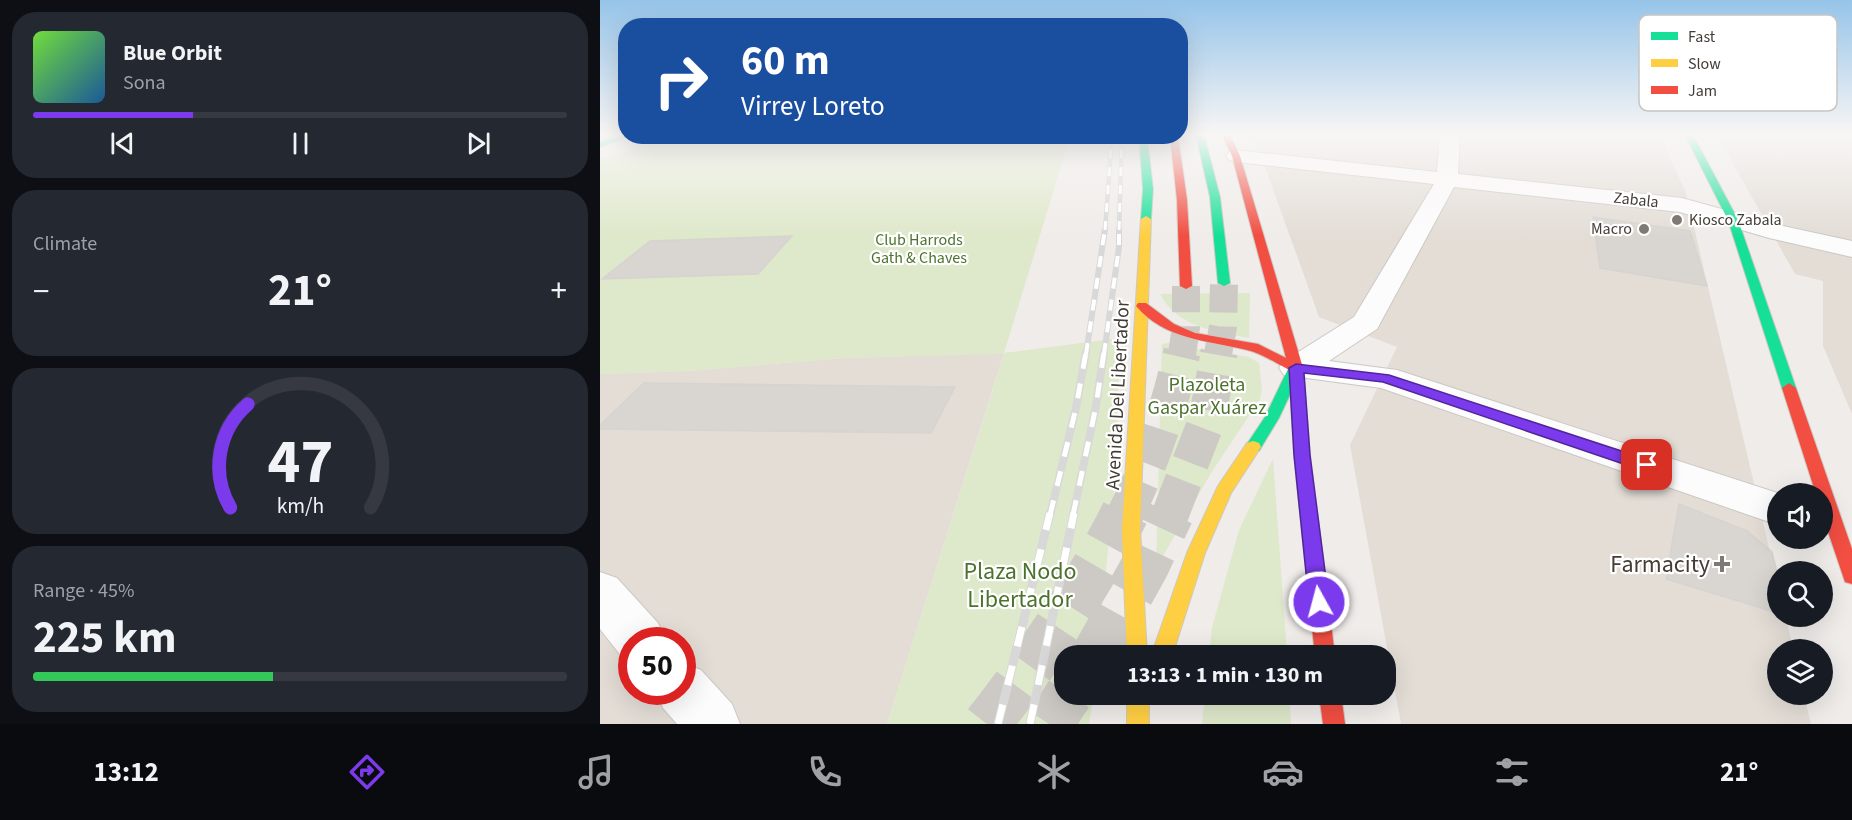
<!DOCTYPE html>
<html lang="en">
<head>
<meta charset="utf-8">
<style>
  body { margin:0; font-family:"Source Sans 3",sans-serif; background:#242831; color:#f1f3f6; height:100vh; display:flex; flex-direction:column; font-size:22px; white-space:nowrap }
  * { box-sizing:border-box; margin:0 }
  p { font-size:20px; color:#9ea1a6 }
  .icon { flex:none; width:33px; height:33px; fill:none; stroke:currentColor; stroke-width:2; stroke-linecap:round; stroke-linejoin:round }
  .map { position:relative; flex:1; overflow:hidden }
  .side { display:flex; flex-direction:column; gap:12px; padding:12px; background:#0d0f14; width:600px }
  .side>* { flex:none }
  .guide { position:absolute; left:18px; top:18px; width:570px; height:126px; border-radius:24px; box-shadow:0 6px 24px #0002; background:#1a4fa0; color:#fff; overflow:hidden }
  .controls { position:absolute; left:1167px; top:483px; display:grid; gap:12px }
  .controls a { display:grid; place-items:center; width:66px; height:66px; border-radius:50%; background:#171b24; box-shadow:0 6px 24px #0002; font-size:30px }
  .speed { position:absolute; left:18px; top:627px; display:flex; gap:12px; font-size:30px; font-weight:700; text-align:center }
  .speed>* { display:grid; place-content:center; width:78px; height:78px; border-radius:50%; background:#171b24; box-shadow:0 6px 24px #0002; line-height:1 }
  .speed .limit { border:9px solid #d22; background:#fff; color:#111 }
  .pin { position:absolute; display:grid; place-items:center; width:51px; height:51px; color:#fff; margin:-26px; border-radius:12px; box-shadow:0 3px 9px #0006 }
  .me { position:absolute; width:66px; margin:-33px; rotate:353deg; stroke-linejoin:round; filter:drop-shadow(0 0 4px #0008) }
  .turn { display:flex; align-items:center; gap:21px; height:126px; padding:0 24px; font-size:27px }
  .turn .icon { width:78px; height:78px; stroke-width:2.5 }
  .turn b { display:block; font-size:42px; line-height:51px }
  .big { font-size:45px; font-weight:700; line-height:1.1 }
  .side .card { flex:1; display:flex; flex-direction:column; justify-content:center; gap:9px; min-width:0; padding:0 21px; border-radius:24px; background:#242831 }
  .side .dial { align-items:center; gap:0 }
  .dial svg { height:156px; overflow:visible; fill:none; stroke:#363941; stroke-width:7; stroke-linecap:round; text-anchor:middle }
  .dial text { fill:#f1f3f6; stroke:none }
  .song { display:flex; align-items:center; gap:18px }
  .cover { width:72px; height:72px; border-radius:9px; background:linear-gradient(135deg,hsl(100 70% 55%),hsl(210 70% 35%)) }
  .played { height:6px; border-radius:3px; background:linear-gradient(90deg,#7c3aed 30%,#363941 30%) }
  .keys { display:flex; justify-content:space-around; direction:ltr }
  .heat { display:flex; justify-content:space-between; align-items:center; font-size:33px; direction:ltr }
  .charge { height:9px; border-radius:4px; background:linear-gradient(90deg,#34c759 45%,#363941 0) }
  .trip { position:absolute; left:454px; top:645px; width:342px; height:60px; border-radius:24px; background:#171b24; box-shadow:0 6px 24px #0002; font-weight:700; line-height:60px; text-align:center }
  .dock { display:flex; height:96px; justify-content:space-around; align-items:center; background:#090b0e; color:#9ea1a6 }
  .dock .icon { width:42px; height:42px }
  .dock .selected { color:#7c3aed }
  .dock b { font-size:27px; color:#f1f3f6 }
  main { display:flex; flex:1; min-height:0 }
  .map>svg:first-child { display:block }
  .residential { fill:#e3ddd6; fill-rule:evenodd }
  .green { fill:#dee8ca }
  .building { fill:#d9d5d1; stroke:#d7d3cf; stroke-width:1.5 }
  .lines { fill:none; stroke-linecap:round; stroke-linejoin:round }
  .primary-tunnel-far2 { stroke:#cdc9c5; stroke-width:28; stroke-dasharray:28 14; stroke-linecap:butt }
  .primary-tunnel-far1 { stroke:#cdc9c5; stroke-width:37; stroke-dasharray:37 19; stroke-linecap:butt }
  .primary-tunnel { stroke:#cdc9c5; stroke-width:48; stroke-dasharray:48 24; stroke-linecap:butt }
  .street-casing { stroke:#cbc8c5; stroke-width:2 }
  .fast-casing { stroke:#cec8c0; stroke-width:2 }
  .slow-casing { stroke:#cec8c0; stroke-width:2 }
  .jam-casing { stroke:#cec8c0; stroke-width:2 }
  .street { fill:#fdfcfc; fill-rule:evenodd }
  .fast { fill:#16e098; fill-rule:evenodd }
  .slow { fill:#ffcf43; fill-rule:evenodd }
  .jam { fill:#f24e42; fill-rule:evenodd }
  .rail-far3-casing { stroke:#d9d8d8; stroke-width:4.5 }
  .rail-far2-casing { stroke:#d9d8d8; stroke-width:6 }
  .rail-far1-casing { stroke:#d9d8d8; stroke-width:8 }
  .rail-casing { stroke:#d9d8d8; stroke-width:9 }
  .rail-far3 { stroke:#fff; stroke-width:3; stroke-dasharray:9; stroke-linecap:butt }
  .rail-far2 { stroke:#fff; stroke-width:4; stroke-dasharray:11; stroke-linecap:butt }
  .rail-far1 { stroke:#fff; stroke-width:5; stroke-dasharray:15; stroke-linecap:butt }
  .rail { stroke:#fff; stroke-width:7; stroke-dasharray:20; stroke-linecap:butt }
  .route { fill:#7c3aed; stroke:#51269a; stroke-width:1.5 }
  .poi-dot { fill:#807a75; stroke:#fff; stroke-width:2 }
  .labels { text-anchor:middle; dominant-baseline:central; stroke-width:4.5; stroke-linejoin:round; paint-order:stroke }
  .far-street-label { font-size:16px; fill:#443d36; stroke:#fff }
  .far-poi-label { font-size:16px; fill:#443d36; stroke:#fff; text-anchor:start }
  .far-park-label { font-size:16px; fill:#4d722d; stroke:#fff }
  .park-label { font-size:20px; fill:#4d722d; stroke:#fff }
  .street-label { font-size:20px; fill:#443d36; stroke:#fff }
  .near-poi-label { font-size:24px; fill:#443d36; stroke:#fff; text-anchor:end }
  .near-park-label { font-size:24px; fill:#4d722d; stroke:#fff }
  .key { fill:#fff; stroke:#c7c5c3; stroke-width:1.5 }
  .key-label { font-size:16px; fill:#443d36 }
</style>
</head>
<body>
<main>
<section class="side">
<div class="card">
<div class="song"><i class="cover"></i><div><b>Blue Orbit</b><p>Sona</p></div></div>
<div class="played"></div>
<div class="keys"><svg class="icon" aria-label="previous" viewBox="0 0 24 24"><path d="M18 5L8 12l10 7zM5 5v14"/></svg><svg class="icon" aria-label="pause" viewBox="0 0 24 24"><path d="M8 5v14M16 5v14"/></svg><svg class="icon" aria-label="next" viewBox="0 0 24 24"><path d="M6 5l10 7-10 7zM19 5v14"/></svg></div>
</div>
<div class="card"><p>Climate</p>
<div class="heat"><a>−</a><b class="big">21°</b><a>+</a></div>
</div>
<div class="card dial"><svg viewBox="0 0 100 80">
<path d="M14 69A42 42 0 1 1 86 69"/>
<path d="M14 69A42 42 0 0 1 23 16" stroke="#7c3aed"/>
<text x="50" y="56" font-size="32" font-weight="700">47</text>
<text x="50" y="72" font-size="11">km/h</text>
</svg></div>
<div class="card"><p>Range · 45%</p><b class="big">225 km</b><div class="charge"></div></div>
</section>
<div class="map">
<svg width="1252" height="724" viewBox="0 0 1252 724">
  <rect width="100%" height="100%" fill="#efece9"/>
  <g class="residential">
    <path d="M650 135H1060L1086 193 1177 582 1178 616 1186 617 1193 649 1178 650V694L1204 695 1211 724H801L750 445 797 347 719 317 660 153Z"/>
    <path d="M1117 135H1252V414L1223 346V281L1195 274Z"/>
    <path d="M404 353 287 724H0V374L88 371 245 358ZM32 640H82V692H32Z"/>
  </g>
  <g class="green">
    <path d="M80 136 468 137 465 153 404 353 520 338 515 483 497 655 465 656V694L494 695 489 724H287L404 354 245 358 88 371 0 374V159Z"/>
    <path d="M650 293 649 338C616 331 578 328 560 294Z"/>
    <path d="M570 343 578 346 649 357 659 363 662 390 660 399 611 473 556 568 562 344Z"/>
    <path d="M673 459 687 655H609L612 628 639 530Z"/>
    <path d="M605 695H689L691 724H602Z"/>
  </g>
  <g class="building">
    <path d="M993 217 1090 231 1107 286 1000 268Z"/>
    <path d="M192 236 158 274 2 279 50 241Z"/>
    <path d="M44 383 355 387 331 433 0 429V425Z"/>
    <path d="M1079 504 1147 531 1172 552 1178 576V613L1066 579Z"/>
  </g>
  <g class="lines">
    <g class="primary-tunnel-far2">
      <path d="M582 354 586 327V286"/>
      <path d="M618 354 623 327 624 283"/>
    </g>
    <g class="primary-tunnel-far1">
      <path d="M525 515C551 463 569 409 582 352"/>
      <path d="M570 515 607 420 619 352"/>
    </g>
    <g class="primary-tunnel">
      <path d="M495 656 545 566 570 513"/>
      <path d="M387 724C439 657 487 589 525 513"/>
      <path d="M449 724 469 694"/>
    </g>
    <defs>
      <g id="street">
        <path d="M840 135H860L858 174 1082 198 1183 226 1252 241V257L1169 238 1080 212 854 187 777 329 729 361 797 370 1181 494H1178V525L781 388 684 375 679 368 684 361 754 317 834 184 636 162 629 160 626 156 629 152 636 150 837 172Z"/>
        <path d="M0 572 17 578 58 623 65 640H32V660L22 657 0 629Z"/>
        <path d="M82 663 101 670 132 704 140 724H77L63 708 57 692H82Z"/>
      </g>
      <g id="fast">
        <path d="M23 135 31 136 0 147V142Z"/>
        <path d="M596 135H604L620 197 630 283 624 286 618 283 610 197Z"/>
        <path d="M1085 135H1093L1138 220 1196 388 1194 391H1184L1182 388 1128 220Z"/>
        <path d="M539 136H547L553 189 551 219 546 222 541 219 543 189Z"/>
        <path d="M695 365 702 369 679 418 659 451H647L645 447 665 417 688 369Z"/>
      </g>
      <g id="slow">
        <path d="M546 216 551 219 540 529 547 656H527L522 529 541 219Z"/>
        <path d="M653 441 659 443 661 447 631 493 605 553 572 656H551L587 553 618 486 647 443Z"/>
        <rect x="527" y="694" width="22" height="30"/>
      </g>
      <g id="jam">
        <path d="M622 135H630L640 156 703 368 710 455 735 656H715L694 455 689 370C676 363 661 353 647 350 607 340 565 340 536 306L538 303H546L574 324 595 333 658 344 686 358 632 156Z"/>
        <path d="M570 136H578L587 200 592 286 586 289 580 286 577 200Z"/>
        <path d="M1189 383 1196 388 1252 549V584L1245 582 1243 576 1222 514V494H1216L1182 388Z"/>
        <path d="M719 694H741L745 724H723Z"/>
      </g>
    </defs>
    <use href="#street" class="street-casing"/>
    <use href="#fast" class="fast-casing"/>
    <use href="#slow" class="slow-casing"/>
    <use href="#jam" class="jam-casing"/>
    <use href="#street" class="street"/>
    <use href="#fast" class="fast"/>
    <use href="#slow" class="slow"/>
    <use href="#jam" class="jam"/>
    <defs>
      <g id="rail-far3">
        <path d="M505 230 512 136"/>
        <path d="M519 230 522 136"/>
      </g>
      <g id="rail-far2">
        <path d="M486 354 505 229"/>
        <path d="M504 354 519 247V229"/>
      </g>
      <g id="rail-far1">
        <path d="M450 515 476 408 486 352"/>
        <path d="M473 515 496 406 504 352"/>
      </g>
      <g id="rail">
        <path d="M398 724 450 513"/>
        <path d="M430 724 474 513"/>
      </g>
    </defs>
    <use href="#rail-far3" class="rail-far3-casing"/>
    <use href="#rail-far2" class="rail-far2-casing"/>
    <use href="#rail-far1" class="rail-far1-casing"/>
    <use href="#rail" class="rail-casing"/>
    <use href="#rail-far3" class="rail-far3"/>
    <use href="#rail-far2" class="rail-far2"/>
    <use href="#rail-far1" class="rail-far1"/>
    <use href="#rail" class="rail"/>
  </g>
  <linearGradient id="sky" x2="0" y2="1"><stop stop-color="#96c4e9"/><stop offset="0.57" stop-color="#f8f6f5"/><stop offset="1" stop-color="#f8f6f5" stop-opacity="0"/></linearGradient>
  <rect width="1252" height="236" fill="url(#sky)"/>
  <path class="route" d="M696 364 789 375 1052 461 1055 465 1052 470H1041L783 382 704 373 710 455 729 602 726 608 719 611 712 608 709 602 694 455 689 368Z"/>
  <g class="poi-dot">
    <circle cx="1077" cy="220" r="6"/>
    <circle cx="1044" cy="229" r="6"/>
    <path d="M1119 555h6v6h6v6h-6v6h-6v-6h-6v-6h6z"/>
  </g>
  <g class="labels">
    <g class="far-street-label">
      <text transform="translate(1036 200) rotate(6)">Zabala</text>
    </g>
    <g class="far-poi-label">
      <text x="1089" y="220">Kiosco Zabala</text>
      <text x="1032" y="229" text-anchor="end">Macro</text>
    </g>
    <g class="far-park-label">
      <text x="319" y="240">Club Harrods<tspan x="319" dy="18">Gath &amp; Chaves</tspan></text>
    </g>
    <g class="park-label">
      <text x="607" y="385">Plazoleta<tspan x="607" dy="23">Gaspar Xuárez</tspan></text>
    </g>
    <g class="street-label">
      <text transform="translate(518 395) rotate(-87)">Avenida Del Libertador</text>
    </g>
    <g class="near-poi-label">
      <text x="1110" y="564">Farmacity</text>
    </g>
    <g class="near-park-label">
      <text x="420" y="571">Plaza Nodo<tspan x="420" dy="28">Libertador</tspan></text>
    </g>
  </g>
  <rect x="1039" y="15" width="198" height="96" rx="9" class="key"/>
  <rect x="1051" y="32" width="27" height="8" fill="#16e098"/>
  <rect x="1051" y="59" width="27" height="8" fill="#ffcf43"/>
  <rect x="1051" y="86" width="27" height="8" fill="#f24e42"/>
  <g class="key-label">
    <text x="1088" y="42">Fast</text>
    <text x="1088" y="69">Slow</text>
    <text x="1088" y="96">Jam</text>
  </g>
</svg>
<div class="controls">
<a><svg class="icon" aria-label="sound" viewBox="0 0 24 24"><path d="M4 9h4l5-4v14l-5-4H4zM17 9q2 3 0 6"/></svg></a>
<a><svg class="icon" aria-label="search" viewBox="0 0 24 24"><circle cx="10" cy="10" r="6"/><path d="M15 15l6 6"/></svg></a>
<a><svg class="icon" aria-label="layers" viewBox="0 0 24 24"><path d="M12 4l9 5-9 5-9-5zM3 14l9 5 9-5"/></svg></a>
</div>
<div class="speed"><div class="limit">50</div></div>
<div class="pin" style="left:1047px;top:465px;background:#d93025"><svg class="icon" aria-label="arrive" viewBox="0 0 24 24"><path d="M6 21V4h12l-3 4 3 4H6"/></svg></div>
<svg class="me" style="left:719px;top:602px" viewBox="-20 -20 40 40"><circle r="17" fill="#7c3aed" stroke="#fff" stroke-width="3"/><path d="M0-11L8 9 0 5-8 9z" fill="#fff"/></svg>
<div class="trip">13:13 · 1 min · 130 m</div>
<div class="guide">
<div class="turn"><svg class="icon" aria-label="right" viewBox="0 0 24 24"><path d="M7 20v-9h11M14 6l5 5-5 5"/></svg><div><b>60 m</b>Virrey Loreto</div></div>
</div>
</div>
</main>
<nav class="dock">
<b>13:12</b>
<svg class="icon selected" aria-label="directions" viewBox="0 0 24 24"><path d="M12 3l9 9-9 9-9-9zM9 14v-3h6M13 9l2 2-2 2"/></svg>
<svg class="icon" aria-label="music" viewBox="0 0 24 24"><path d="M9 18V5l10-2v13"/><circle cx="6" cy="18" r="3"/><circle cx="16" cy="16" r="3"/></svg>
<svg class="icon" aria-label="phone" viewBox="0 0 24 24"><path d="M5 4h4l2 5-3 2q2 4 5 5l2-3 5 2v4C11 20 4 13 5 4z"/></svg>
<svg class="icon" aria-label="climate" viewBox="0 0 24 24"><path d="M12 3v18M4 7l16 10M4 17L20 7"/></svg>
<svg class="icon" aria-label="car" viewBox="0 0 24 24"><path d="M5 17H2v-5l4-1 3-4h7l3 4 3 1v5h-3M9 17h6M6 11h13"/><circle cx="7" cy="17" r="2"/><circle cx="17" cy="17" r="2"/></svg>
<svg class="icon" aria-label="filters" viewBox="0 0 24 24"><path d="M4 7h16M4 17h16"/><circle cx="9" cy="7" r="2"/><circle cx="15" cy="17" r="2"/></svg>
<b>21°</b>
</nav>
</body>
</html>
